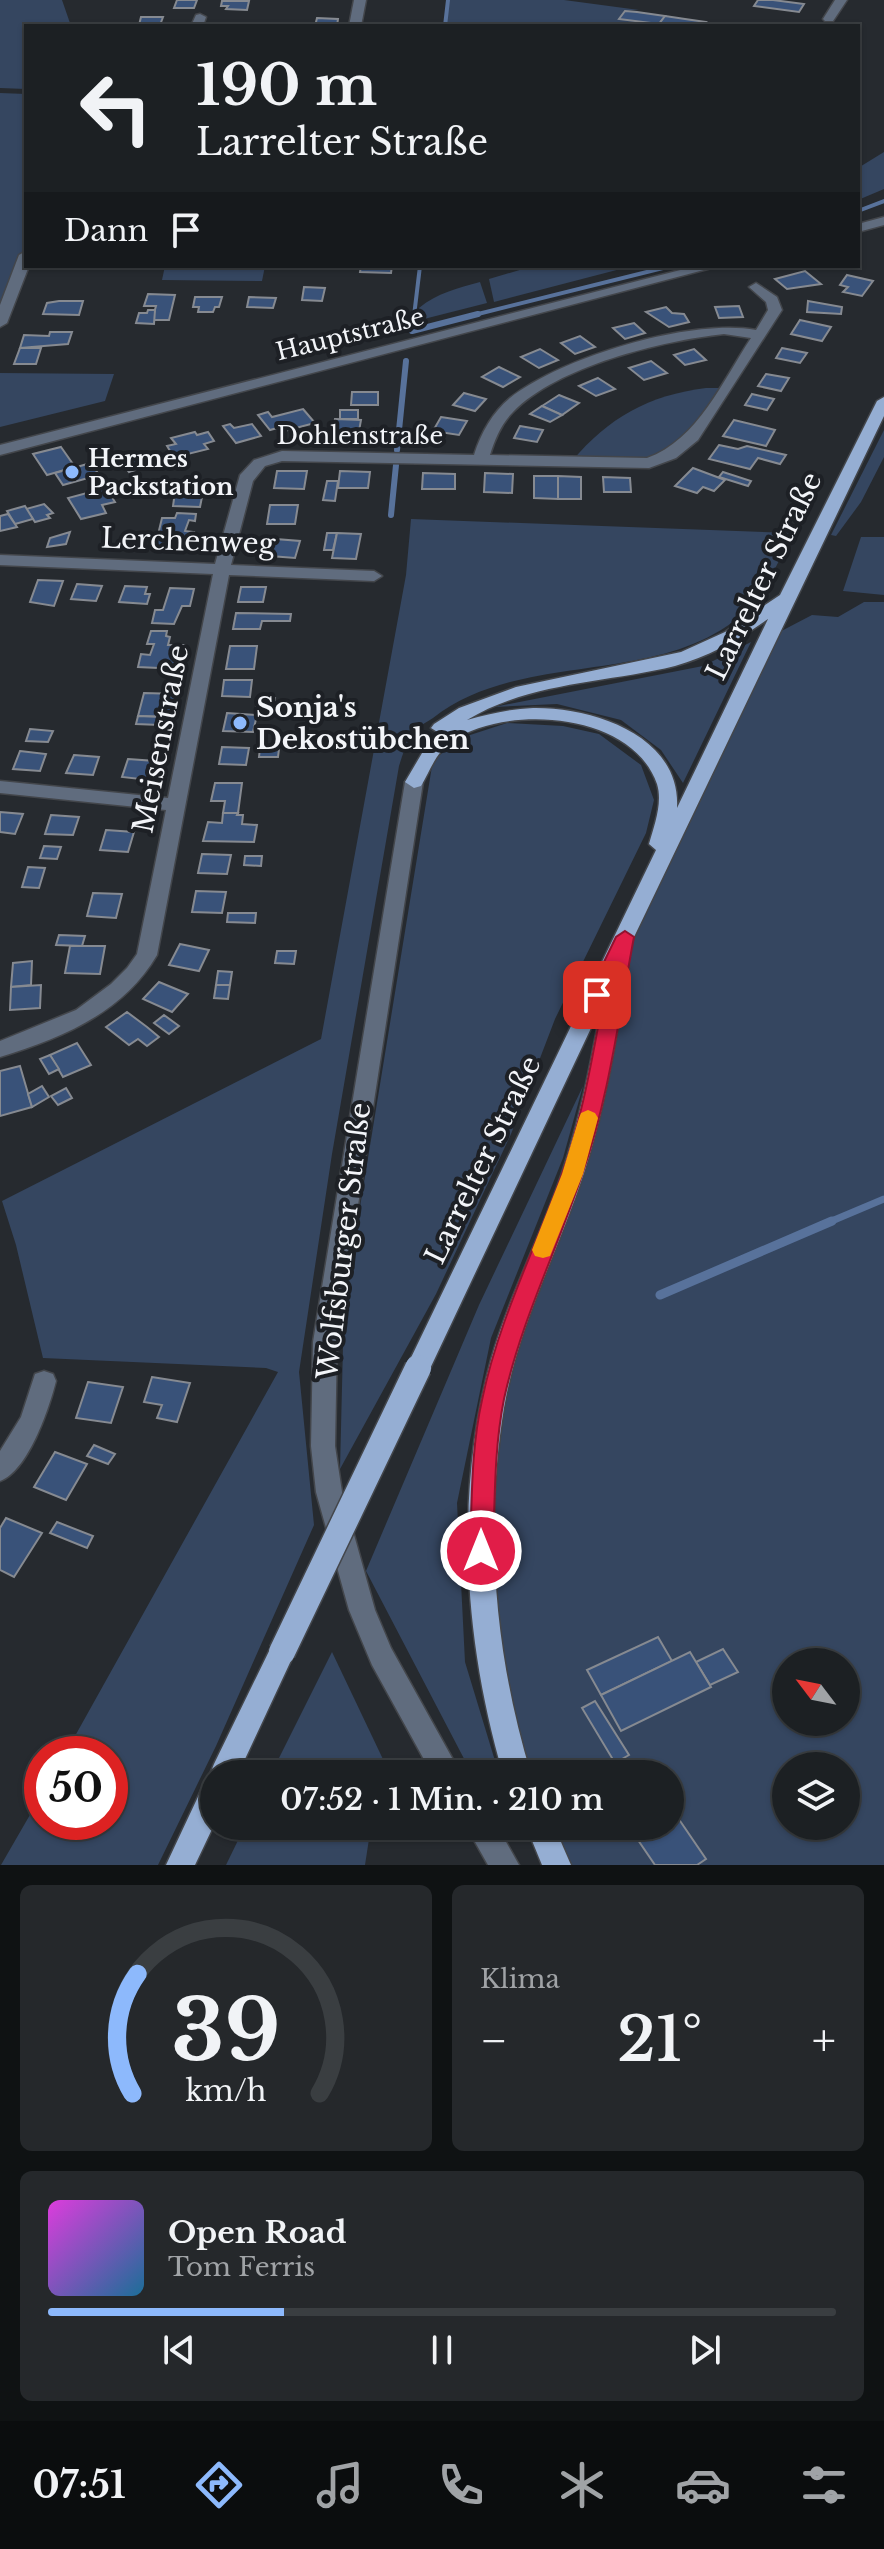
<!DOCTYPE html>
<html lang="de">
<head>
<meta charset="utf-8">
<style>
  body { margin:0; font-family:"Libre Baskerville",serif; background:#25282b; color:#f1f3f6; height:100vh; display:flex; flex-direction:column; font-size:30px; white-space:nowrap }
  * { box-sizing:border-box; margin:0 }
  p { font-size:26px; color:#a0a3a6 }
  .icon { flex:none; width:44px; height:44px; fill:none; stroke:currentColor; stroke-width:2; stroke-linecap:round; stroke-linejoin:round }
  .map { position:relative; height:1865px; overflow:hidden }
  .drawer { display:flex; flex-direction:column; gap:20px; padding:20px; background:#0f1213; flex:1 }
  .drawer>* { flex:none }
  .banner { position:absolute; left:24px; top:24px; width:836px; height:244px; border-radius:0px; box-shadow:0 2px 6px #0004,0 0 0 2px #3a3e41; background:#1c2023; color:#f1f3f6; overflow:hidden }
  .needle { width:52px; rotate:302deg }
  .fabs { position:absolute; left:772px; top:1648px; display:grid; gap:16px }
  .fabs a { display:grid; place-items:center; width:88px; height:88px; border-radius:50%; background:#1c2023; box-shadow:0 2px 6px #0004,0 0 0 2px #3a3e41; font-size:40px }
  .speed { position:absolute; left:24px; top:1736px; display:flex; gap:16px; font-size:40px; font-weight:700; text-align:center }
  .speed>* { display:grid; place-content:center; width:104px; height:104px; border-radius:50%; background:#1c2023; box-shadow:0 2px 6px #0004,0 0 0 2px #3a3e41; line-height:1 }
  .speed .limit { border:12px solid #d22; background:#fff; color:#111 }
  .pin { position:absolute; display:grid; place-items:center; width:68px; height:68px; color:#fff; margin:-34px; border-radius:16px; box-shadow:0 4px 12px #0006 }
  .me { position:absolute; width:88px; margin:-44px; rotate:0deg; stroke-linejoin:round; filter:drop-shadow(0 0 6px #0008) }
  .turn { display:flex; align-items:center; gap:28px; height:168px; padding:0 40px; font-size:36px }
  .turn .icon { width:104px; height:104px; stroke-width:2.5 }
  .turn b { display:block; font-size:56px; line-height:68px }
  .then { display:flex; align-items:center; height:76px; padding:0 40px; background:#0003; gap:16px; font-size:30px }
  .big { font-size:60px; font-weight:600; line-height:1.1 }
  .drawer .card { flex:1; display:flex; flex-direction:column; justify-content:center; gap:12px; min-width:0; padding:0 28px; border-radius:12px; background:#25282b }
  .drawer .dial { align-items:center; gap:0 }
  .dial svg { height:208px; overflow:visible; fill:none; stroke:#3a3e41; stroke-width:7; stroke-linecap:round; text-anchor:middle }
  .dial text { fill:#f1f3f6; stroke:none }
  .song { display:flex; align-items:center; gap:24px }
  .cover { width:96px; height:96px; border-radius:12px; background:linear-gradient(135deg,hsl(300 70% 55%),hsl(200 70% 35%)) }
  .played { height:8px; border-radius:4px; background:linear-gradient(90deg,#8db9fc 30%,#3a3e41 30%) }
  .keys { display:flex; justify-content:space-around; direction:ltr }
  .heat { display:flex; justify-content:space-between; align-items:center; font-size:44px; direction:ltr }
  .drawer .tiles { flex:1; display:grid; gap:20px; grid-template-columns:1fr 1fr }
  .card:last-child { grid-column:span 2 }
  .trip { position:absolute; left:200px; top:1760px; width:484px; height:80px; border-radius:40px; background:#1c2023; box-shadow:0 2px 6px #0004,0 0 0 2px #3a3e41; font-weight:600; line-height:80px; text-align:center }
  .tab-bar { display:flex; height:128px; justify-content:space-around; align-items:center; background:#0b0d0e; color:#a0a3a6 }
  .tab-bar .icon { width:56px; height:56px }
  .tab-bar .active { color:#8db9fc }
  .tab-bar b { font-size:36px; color:#f1f3f6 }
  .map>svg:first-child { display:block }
  .green { fill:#354660; fill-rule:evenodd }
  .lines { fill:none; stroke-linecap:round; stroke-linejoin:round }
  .stream-far3 { stroke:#58729b; stroke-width:4 }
  .stream-far2 { stroke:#58729b; stroke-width:6 }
  .stream-far1 { stroke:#58729b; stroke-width:7 }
  .stream { stroke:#58729b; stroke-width:9 }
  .building { fill:#395279; stroke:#868a91; stroke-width:2 }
  .minor-casing { stroke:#43464b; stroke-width:3 }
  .major-casing { stroke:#43464b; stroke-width:3 }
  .minor { fill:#606c7e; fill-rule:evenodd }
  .major { fill:#95aed3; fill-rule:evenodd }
  .major-bridge-casing { stroke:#43464b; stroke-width:29; stroke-linecap:butt }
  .major-bridge { stroke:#95aed3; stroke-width:26 }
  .route { fill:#e11d48; stroke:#92132f; stroke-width:2 }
  .slow { fill:#f59e0b }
  .poi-dot { fill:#8db9fc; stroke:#1d2025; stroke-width:3 }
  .labels { text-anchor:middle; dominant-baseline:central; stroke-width:8; stroke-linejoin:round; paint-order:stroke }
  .far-street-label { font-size:24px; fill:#f3f5f9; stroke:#1d2025 }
  .far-poi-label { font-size:24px; font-weight:bold; fill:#f3f5f9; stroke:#1d2025; text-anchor:start }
  .street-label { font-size:28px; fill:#f3f5f9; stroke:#1d2025 }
  .poi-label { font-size:28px; font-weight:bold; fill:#f3f5f9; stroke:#1d2025; text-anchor:start }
</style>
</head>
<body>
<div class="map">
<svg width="884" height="1865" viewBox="0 0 884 1865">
  <rect width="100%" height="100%" fill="#262a2f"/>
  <g class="green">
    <path d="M0 0H62L71 26H26V89L0 88Z"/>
    <path d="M448 0H564L639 10 625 11 619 19 672 26H445Z"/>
    <path d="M0 93 26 94V255L0 323Z"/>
    <path d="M884 152V189L858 200V168Z"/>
    <path d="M165 266H265L262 281 162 280Z"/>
    <path d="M533 266H632L494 302 489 279Z"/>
    <path d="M480 282 487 303 420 320 419 308C437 293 458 288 480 282Z"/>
    <path d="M0 373 114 374 105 401 0 427Z"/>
    <path d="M706 388H726L693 437 661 459 572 461C608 418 649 395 706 388Z"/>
    <path d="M884 430V457L861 502 836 536 831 535Z"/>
    <path d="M411 519 792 533C780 558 767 591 746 611 662 689 522 648 433 718 425 723 414 729 410 737 405 746 402 757 399 766L332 1154 299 1372 314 1525 216 1746 158 1865H1L42 1794V1822H110V1754H65L278 1372 266 1368 43 1358 16 1245 2 1201 321 1039 406 575Z"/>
    <path d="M861 537H884V595L843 591Z"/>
    <path d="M864 602H884V1865H557L540 1826H670V1774H517L501 1717 485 1446 573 1174 625 937 768 638 812 615 838 617ZM786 1662H846V1722H786ZM786 1766H846V1826H786Z"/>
    <path d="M751 642 683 783 661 750 621 720 557 704 494 707 703 666Z"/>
    <path d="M507 723 563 726 599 734 641 765 654 800 646 833 555 1019 511 1134 436 1294 340 1469 344 1305 433 760 464 737Z"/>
    <path d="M583 1086 563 1158 491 1338 457 1503 465 1662 499 1774H472L366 1571 479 1305Z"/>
    <path d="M332 1652 390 1774H271Z"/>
    <path d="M245 1826H371L365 1865H226Z"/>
  </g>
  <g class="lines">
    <g class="stream-far3">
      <path d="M445 26 448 0"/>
      <path d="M858 211 884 201"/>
      <path d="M414 316 420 266"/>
      <path d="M470 316 671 266"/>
    </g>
    <g class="stream-far2">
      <path d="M414 314 412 331 478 314"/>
      <path d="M397 450 406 361"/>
      <path d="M391 515 396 465"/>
    </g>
    <path class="stream-far1" d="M827 1223 884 1199"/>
    <path class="stream" d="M660 1295 832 1221"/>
  </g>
  <g class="building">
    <path d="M177 0H197L194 8H174Z"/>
    <path d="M758 0H773L804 4 799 12 754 6Z"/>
    <path d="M222 1H249L247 10 226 9 228 6H221Z"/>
    <path d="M625 11 637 12 665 16 659 24 619 19Z"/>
    <path d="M665 16 685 19 706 22 703 26 659 24Z"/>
    <path d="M141 17H163L160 25H139Z"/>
    <path d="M317 18 338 19 337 26H315Z"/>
    <path d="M361 266H392L391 273 360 272Z"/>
    <path d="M805 271 821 284 787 289 775 279Z"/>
    <path d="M847 275 873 281 862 296 843 292 848 287 840 285Z"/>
    <path d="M304 287 325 288 322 301 302 300Z"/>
    <path d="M148 294 175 295 169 320H152L156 306H144Z"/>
    <path d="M195 297H222L219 307H215L213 312H198L199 307H193Z"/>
    <path d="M249 297 276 298 273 308 247 307Z"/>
    <path d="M59 301H83L79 315 43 314 47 303Z"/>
    <path d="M808 301 842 307 841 314 807 312Z"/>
    <path d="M739 306 743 317 719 318 715 307Z"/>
    <path d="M666 307 672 313 684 314 689 322 669 327 646 312Z"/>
    <path d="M148 310H155L154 324 136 323 139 313H147Z"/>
    <path d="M800 320 831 327 822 341 791 334Z"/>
    <path d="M634 323 645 333 625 339 613 328Z"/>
    <path d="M50 332H72L68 344 20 348 24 335 49 336Z"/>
    <path d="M580 336 595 347 575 354 561 343Z"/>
    <path d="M20 348H41L36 364H14Z"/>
    <path d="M782 348 807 353 800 363 776 358Z"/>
    <path d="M540 349 558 360 539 368 521 357Z"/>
    <path d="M694 349 706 360 685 365 674 355Z"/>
    <path d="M651 361 667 373 644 380 629 368Z"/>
    <path d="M499 367 520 377 503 387 482 377Z"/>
    <path d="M766 374 789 378 781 391 758 386Z"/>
    <path d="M598 378 615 389 596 396 579 386Z"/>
    <path d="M352 392H378V405H351Z"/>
    <path d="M464 393 486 399 475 411 453 405Z"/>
    <path d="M752 394 774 399 767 410 745 405Z"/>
    <path d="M559 395 579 403 562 415 542 406Z"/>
    <path d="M542 406 562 415 550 422 530 414Z"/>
    <path d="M303 409 315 423 284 431 281 427 270 430 258 415 268 412 272 417Z"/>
    <rect x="340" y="410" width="18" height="9"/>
    <path d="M441 417 467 421 459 435 433 431Z"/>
    <path d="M335 419 361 420 357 442 331 441Z"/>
    <path d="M734 420 775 430 766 446 723 436Z"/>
    <path d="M230 424 234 428 252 424 261 436 236 443 223 426Z"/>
    <path d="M520 426 543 430 537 442 514 438Z"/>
    <path d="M195 432 197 435 208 432 214 441 204 444 208 449 184 455 181 452 172 454 167 446 176 444 171 438Z"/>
    <path d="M719 445 738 449 747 446 786 455 780 464 758 458 750 469 709 459Z"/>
    <path d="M61 447 75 467 47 475 33 454Z"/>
    <path d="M143 453 152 465 129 472 120 460Z"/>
    <path d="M91 463 99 475 63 485 55 473Z"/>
    <path d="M693 468 725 480 714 491 703 487 697 493 675 486Z"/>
    <path d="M277 471H307L304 489 274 488Z"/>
    <path d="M340 471 370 472 368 488H338Z"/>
    <path d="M723 472 751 481 748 486 719 477Z"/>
    <path d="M423 473 455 474V489H422Z"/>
    <path d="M485 473 513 474 512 493 484 492Z"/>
    <path d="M534 476H558V499L534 498Z"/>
    <path d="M558 476 581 477V499H558Z"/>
    <path d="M603 477 630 478 631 492H604Z"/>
    <path d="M327 481H338L335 501 323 500Z"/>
    <path d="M106 488 115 502 102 505 106 513 81 519 68 498Z"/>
    <path d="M175 492H203L200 507 173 506Z"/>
    <path d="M44 504 53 513 47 515 50 518 35 522 26 509Z"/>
    <path d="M270 505H298L295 524H267Z"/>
    <path d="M25 506 33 519 15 524 7 511Z"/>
    <path d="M177 513 196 514 195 521 189 520 185 531 194 532 190 548 155 547 162 518H175Z"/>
    <path d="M8 514 17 527 0 531V516Z"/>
    <path d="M70 532 66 544 47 547 50 538Z"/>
    <path d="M327 533H337L333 550H324Z"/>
    <path d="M337 533 361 534 356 559 332 558Z"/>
    <path d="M263 538 300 541 295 558 258 555Z"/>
    <path d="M38 580 63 581 54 606 30 602Z"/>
    <path d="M77 584 102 586 96 601 71 599Z"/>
    <path d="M125 586 147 587 145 594H150L147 604 119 602Z"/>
    <path d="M241 587H266L263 602H238Z"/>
    <path d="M170 588 194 589 190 606H182L174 624 152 623 155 610H163Z"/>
    <path d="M236 613 291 614 290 621H262L260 629H233Z"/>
    <path d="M151 631H167L166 636 170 637 168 645H185L180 669 138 667 141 654 150 655 154 644H147Z"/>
    <path d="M230 646H257L254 669H226Z"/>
    <path d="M224 680H252L250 697 222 696Z"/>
    <path d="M144 693 178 694 172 717 138 716Z"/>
    <path d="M257 698H275L274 709H256Z"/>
    <path d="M227 713 257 715 253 732 223 731Z"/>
    <path d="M138 716 162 717 160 725 136 724Z"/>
    <path d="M30 729 53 731 48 742 26 741Z"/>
    <path d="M222 747 249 748 246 765 219 764Z"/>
    <path d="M260 748 279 749 278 757H259Z"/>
    <path d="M20 751 46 754 40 771 13 769Z"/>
    <path d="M74 755 99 757 93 775 66 773Z"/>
    <path d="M128 759 155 761 149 780 122 777Z"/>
    <path d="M215 783H242L238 813H223L225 801H211Z"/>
    <path d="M0 812 23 814 15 834 0 832Z"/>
    <path d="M223 813H238L237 815H243L242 824 257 825 254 842 203 841 208 822 222 823Z"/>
    <path d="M51 815 79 817 73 835 45 834Z"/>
    <path d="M106 830 134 832 128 852 100 850Z"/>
    <path d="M44 846 61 847 57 859 40 858Z"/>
    <path d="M202 854 231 855 227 874 198 873Z"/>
    <path d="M245 856H262L261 866 244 865Z"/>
    <path d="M28 867 45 868 39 888 22 887Z"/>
    <path d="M196 891 226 892 222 913 192 912Z"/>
    <path d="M93 893 122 894 116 918 87 916Z"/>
    <path d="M228 913H256L255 923 227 922Z"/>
    <path d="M59 935 85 936 82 946 56 945Z"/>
    <path d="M180 944 209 950 199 971 169 965Z"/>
    <path d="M70 946H105L100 974 65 973Z"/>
    <path d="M277 951H296L294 964 275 963Z"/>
    <path d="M32 961 31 985 11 987 13 963Z"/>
    <path d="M218 971 232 972 230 985H216Z"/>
    <path d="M159 982 188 994 172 1012 143 999Z"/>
    <path d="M41 985 40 1008 10 1010 11 987Z"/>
    <path d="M216 985H230L228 999 214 998Z"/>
    <path d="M127 1012 147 1027 159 1037 147 1046 138 1039 129 1045 106 1027Z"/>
    <path d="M164 1015 179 1026 169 1034 154 1023Z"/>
    <path d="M77 1043 91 1065 63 1077 50 1055Z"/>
    <path d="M50 1055 59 1069 49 1074 40 1059Z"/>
    <path d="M20 1066 32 1107 0 1116V1071Z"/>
    <path d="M42 1086 49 1097 32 1107 28 1094Z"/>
    <path d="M66 1088 72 1098 58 1105 51 1096Z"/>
    <path d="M152 1377 190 1383 177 1422 157 1418 162 1405 144 1402Z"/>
    <path d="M88 1382 123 1387 111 1423 76 1418Z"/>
    <path d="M94 1445 115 1454 108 1464 87 1456Z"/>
    <path d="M55 1452 87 1464 66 1500 34 1487Z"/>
    <path d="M6 1518 42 1533 14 1577 0 1570V1528Z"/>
    <path d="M57 1522 93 1536 87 1548 50 1533Z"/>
    <path d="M658 1637 672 1661 601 1695 587 1670Z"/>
    <path d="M723 1649 738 1672 710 1685 696 1662Z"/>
    <path d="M690 1652 711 1687 621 1731 601 1695Z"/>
    <path d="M595 1701 629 1755 615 1763 582 1708Z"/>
    <path d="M676 1815 706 1859 697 1865H655L638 1840 659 1826H670V1819Z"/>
  </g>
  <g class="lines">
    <defs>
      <g id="minor">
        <path d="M354 0H366L361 26H349Z"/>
        <path d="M835 0H847L833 21H825L823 19Z"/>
        <path d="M200 14 206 17 203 26H191L196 15Z"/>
        <path d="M884 217V225L858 232V224Z"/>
        <path d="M26 251V266H29L7 323 0 327V305L19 255Z"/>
        <path d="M696 266H719L0 455V445Z"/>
        <path d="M756 283 777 297 782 310 698 440 676 458 649 468 282 461 265 466 253 481 231 565 374 571 382 576 374 581 229 575 157 955C123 1013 62 1038 0 1057V1041L76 1010 111 984 127 968 137 954 166 810 0 793V781L168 798 213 574 0 565V555L215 564 240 475 254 460 282 451 474 455C481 433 492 413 510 398 562 357 691 318 756 330L768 310 766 302 749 287ZM724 334 751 338C723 380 698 440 647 458L490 455C495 439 501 424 513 412 558 366 661 341 724 334Z"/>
        <path d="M414 776 423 782 337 1342 335 1446 342 1492 375 1610 391 1648 461 1774H432L372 1665 349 1610 316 1492 311 1446 313 1342 405 782Z"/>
        <path d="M44 1371 53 1374 56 1381C49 1409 28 1471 0 1481V1451L21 1417 35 1374Z"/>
        <path d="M466 1826H497L519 1865H488Z"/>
      </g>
      <g id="major">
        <path d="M884 397V416L623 960 629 966C617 1035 606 1106 584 1173 558 1252 518 1326 504 1408 484 1530 495 1656 531 1774H503C464 1641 454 1495 491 1360 509 1296 541 1236 562 1173 580 1119 591 1063 601 1007L427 1375 418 1378 409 1375 406 1368 656 850 649 844C654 826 663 803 657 784 632 712 507 704 452 741 436 752 430 771 421 786L414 788 405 782 425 748 439 733 431 728 434 724 459 708 516 687 681 652 725 632 780 595 877 401ZM768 619 677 808C681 735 592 707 533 708 510 709 489 714 467 720 529 682 606 683 675 666 708 657 740 639 768 619Z"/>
        <path d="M282 1639 291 1643 295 1652 238 1774H214V1825L195 1865H166L204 1784 213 1781 210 1774 214 1764 273 1643Z"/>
        <path d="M526 1826H554L571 1865H542Z"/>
      </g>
    </defs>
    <use href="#minor" class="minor-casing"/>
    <use href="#major" class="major-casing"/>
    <use href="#minor" class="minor"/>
    <use href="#major" class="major"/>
    <defs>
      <path id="major-bridge" d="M282 1652 418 1368"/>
    </defs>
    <use href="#major-bridge" class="major-bridge-casing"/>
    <use href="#major-bridge" class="major-bridge"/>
  </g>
  <path class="route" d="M625 931 634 937C619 1016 609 1098 582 1175 557 1250 521 1321 504 1399 494 1449 495 1500 493 1551L490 1558 481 1562 473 1558 470 1551C472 1500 471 1449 482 1400 498 1322 534 1251 561 1177 582 1120 592 1059 603 1000L591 999 588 995 616 937Z"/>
  <path class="slow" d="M588 1110 595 1113 598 1118 583 1174 550 1256 543 1258 535 1256 532 1250 562 1174 579 1118 581 1113Z"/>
  <g class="poi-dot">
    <circle cx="72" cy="472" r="8"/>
    <circle cx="240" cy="723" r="8"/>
  </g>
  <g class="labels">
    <g class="far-street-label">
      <text transform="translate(350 334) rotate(-14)">Hauptstraße</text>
      <text x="360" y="435">Dohlenstraße</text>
    </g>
    <g class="far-poi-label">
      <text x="88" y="458">Hermes<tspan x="88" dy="28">Packstation</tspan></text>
    </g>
    <g class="street-label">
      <text transform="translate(188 541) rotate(2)">Lerchenweg</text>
      <text transform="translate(764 576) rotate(-64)">Larrelter Straße</text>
      <text transform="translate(161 739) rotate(-79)">Meisenstraße</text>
      <text transform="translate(483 1160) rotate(-64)">Larrelter Straße</text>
      <text transform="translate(344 1241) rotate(-83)">Wolfsburger Straße</text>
    </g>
    <g class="poi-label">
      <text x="256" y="707">Sonja's<tspan x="256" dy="32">Dekostübchen</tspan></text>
    </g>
  </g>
</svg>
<div class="fabs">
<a><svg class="needle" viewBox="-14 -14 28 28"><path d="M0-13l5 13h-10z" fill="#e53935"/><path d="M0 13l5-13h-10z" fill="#a0a3a6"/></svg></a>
<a><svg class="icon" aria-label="layers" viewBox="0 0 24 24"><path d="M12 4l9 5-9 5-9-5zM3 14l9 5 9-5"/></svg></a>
</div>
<div class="speed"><div class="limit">50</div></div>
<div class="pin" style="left:597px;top:995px;background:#d93025"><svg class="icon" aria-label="arrive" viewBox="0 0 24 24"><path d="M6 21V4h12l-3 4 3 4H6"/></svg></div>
<svg class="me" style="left:481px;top:1551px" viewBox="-20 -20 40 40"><circle r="17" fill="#e11d48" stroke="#fff" stroke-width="3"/><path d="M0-11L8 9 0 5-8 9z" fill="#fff"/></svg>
<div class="trip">07:52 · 1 Min. · 210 m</div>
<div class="banner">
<div class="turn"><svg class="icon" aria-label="left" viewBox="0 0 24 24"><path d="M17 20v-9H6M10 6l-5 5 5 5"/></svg><div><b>190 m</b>Larrelter Straße</div></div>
<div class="then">Dann<svg class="icon" aria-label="arrive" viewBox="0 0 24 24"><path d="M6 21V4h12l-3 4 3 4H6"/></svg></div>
</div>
</div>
<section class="drawer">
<div class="tiles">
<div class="card dial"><svg viewBox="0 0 100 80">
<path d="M14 69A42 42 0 1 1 86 69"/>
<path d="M14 69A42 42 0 0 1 16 23" stroke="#8db9fc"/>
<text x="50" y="56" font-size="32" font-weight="700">39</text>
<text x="50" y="72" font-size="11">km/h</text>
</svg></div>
<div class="card"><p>Klima</p>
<div class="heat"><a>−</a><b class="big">21°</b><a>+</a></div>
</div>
<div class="card">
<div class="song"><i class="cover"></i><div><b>Open Road</b><p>Tom Ferris</p></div></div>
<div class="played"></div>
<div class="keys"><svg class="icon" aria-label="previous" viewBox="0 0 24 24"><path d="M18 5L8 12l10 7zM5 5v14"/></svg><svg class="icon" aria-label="pause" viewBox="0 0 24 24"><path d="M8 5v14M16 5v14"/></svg><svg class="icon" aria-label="next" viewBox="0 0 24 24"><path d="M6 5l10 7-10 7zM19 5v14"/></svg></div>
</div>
</div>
</section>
<nav class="tab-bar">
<b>07:51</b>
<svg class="icon active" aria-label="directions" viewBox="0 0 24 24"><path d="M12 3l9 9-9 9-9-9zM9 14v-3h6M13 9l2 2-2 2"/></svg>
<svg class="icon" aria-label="music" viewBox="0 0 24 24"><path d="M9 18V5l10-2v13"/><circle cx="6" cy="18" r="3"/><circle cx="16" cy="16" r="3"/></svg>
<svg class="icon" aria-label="phone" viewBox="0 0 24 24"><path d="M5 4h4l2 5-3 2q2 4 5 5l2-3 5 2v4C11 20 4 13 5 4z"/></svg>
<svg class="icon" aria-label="climate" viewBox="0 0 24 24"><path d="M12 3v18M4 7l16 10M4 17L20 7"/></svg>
<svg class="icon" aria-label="car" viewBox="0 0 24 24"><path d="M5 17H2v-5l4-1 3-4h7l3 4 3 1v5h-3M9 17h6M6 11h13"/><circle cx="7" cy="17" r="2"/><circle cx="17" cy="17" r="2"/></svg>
<svg class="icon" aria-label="filters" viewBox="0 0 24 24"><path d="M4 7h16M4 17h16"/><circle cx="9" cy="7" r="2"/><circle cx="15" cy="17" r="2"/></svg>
</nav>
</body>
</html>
